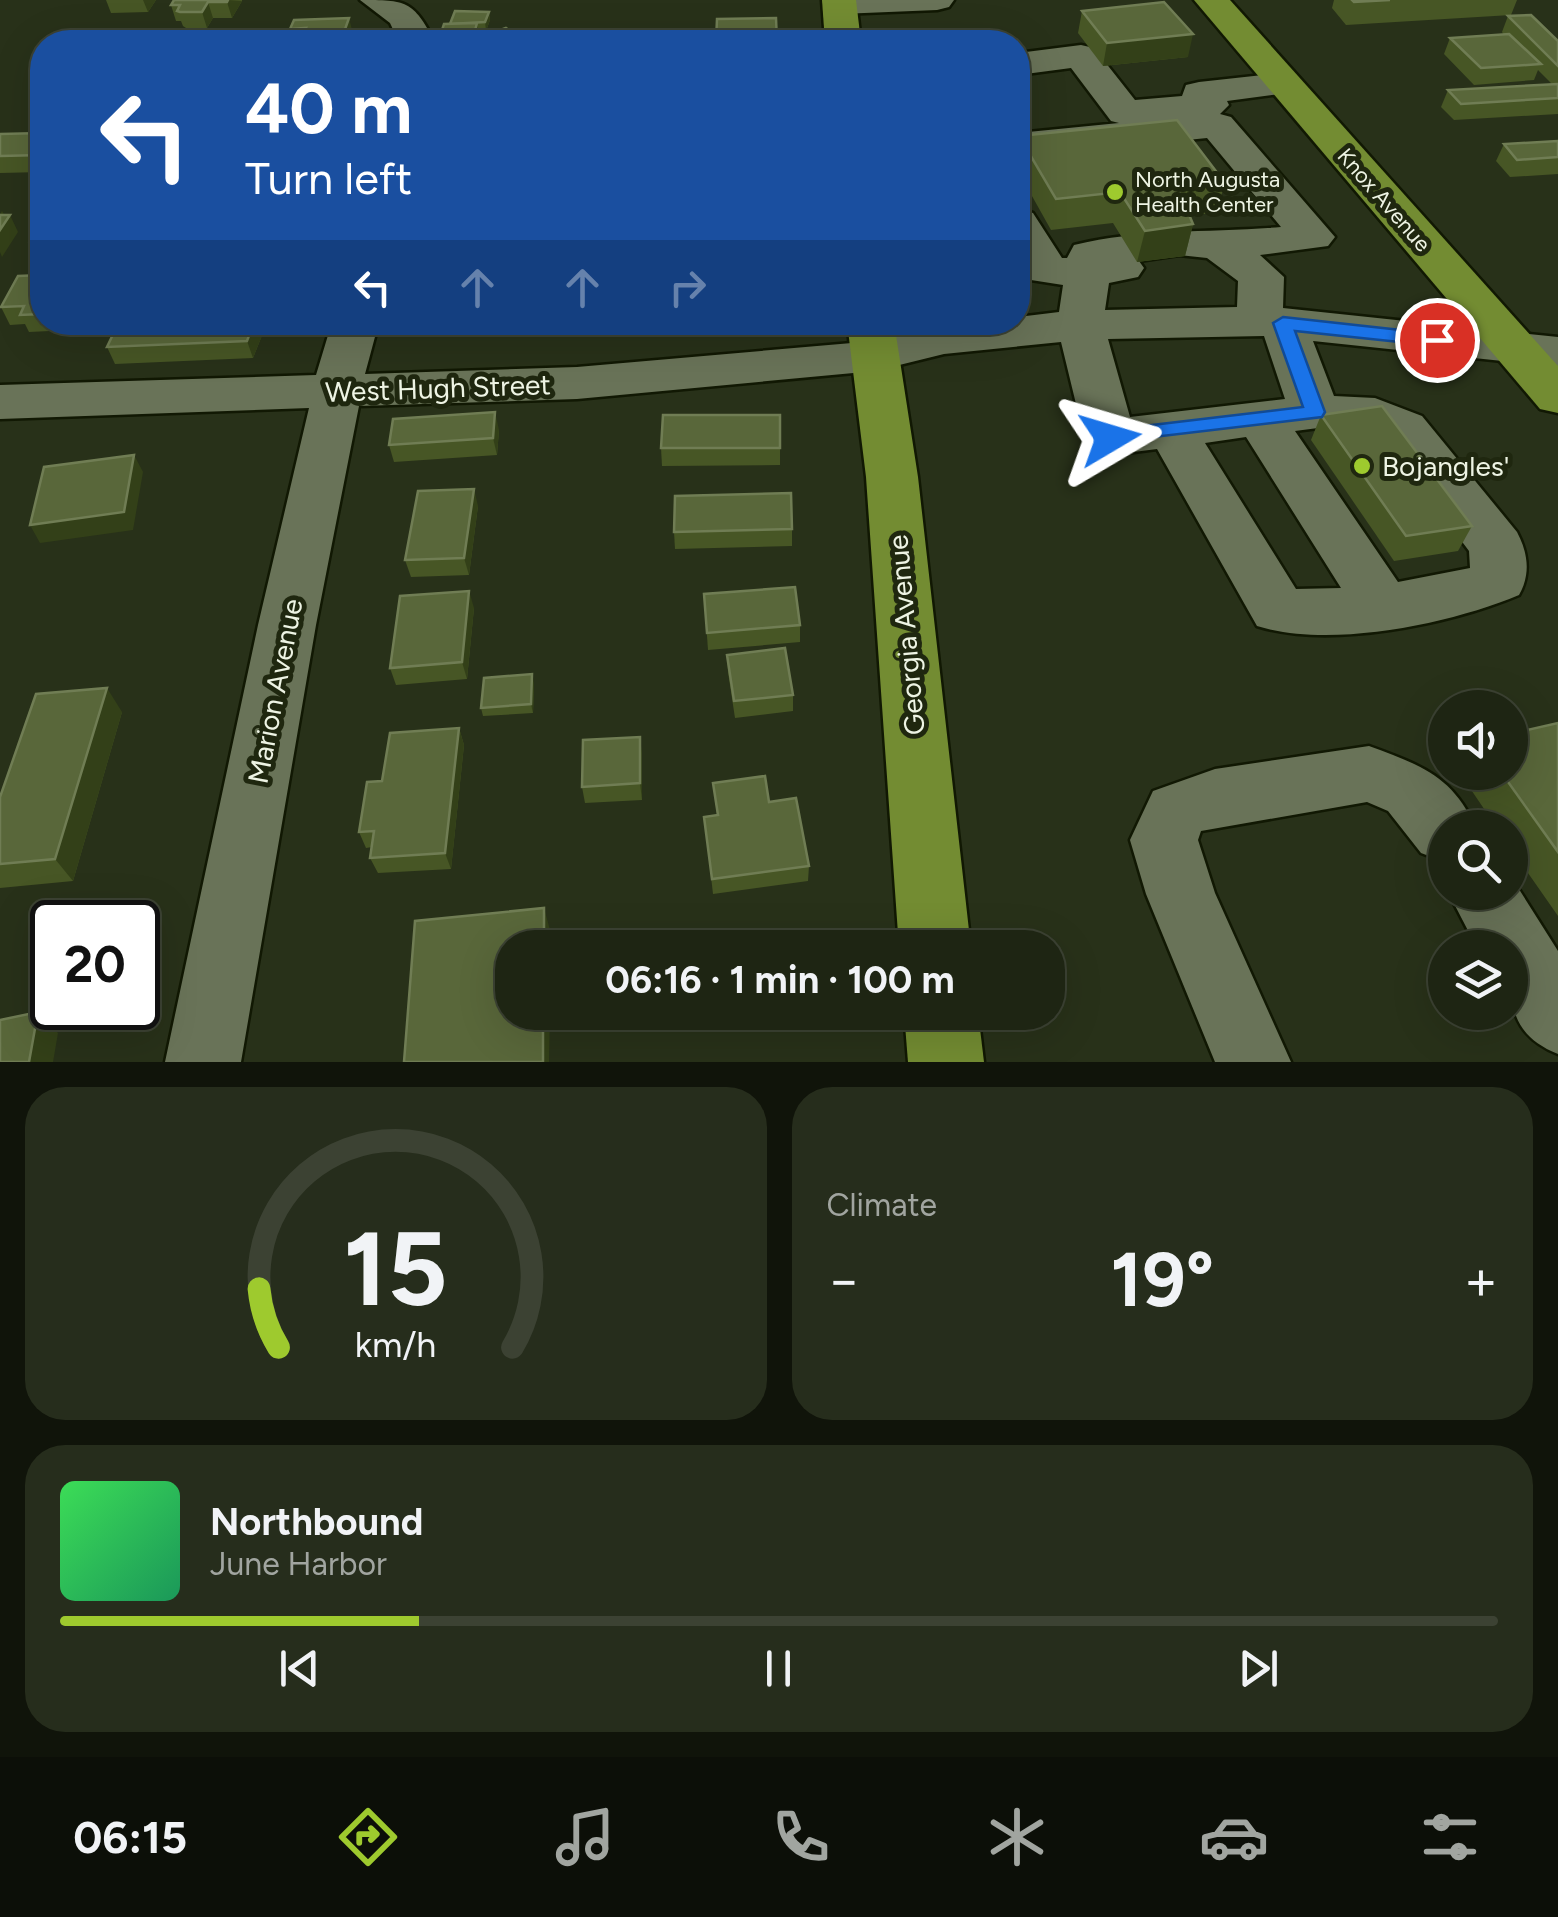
<!DOCTYPE html>
<html lang="en">
<head>
<meta charset="utf-8">
<style>
  body { margin:0; font-family:Figtree,sans-serif; background:#262d1c; color:#f1f3f6; height:100vh; display:flex; flex-direction:column; font-size:38px; white-space:nowrap }
  * { box-sizing:border-box; margin:0 }
  p { font-size:32px; color:#a1a5a0 }
  .icon { flex:none; width:55px; height:55px; fill:none; stroke:currentColor; stroke-width:2; stroke-linecap:round; stroke-linejoin:round }
  .map { position:relative; height:1062px; overflow:hidden }
  .drawer { display:flex; flex-direction:column; gap:25px; padding:25px; background:#10140a; flex:1 }
  .drawer>* { flex:none }
  .banner { position:absolute; left:30px; top:30px; width:1000px; height:305px; border-radius:40px; box-shadow:0 10px 40px #0002,0 0 0 2px #3c4233; background:#1a4fa0; color:#fff; overflow:hidden }
  .tools { position:absolute; left:1428px; top:690px; display:grid; gap:20px }
  .tools a { display:grid; place-items:center; width:100px; height:100px; border-radius:50%; background:#1e2513; box-shadow:0 10px 40px #0002,0 0 0 2px #3c4233; font-size:50px }
  .speed { position:absolute; left:30px; top:900px; display:flex; gap:20px; font-size:50px; font-weight:700; text-align:center }
  .speed>* { display:grid; place-content:center; width:130px; height:130px; border-radius:50%; background:#1e2513; box-shadow:0 10px 40px #0002,0 0 0 2px #3c4233; line-height:1 }
  .speed .limit { border:5px solid #111; border-radius:15px; background:#fff; color:#111 }
  .pin { position:absolute; display:grid; place-items:center; width:85px; height:85px; color:#fff; margin:-42px; border:5px solid #fff; border-radius:50%; box-shadow:0 2px 10px #0007 }
  .me { position:absolute; width:110px; margin:-55px; rotate:83deg; stroke-linejoin:round; filter:drop-shadow(0 0 8px #0008) }
  .turn { display:flex; align-items:center; gap:35px; height:210px; padding:0 50px; font-size:45px }
  .turn .icon { width:130px; height:130px; stroke-width:2.5 }
  .turn b { display:block; font-size:70px; line-height:85px }
  .lanes { display:flex; align-items:center; height:95px; padding:0 50px; background:#0003; justify-content:center; gap:50px; direction:ltr }
  .lanes .off { opacity:.35 }
  .big { font-size:75px; font-weight:700; line-height:1.1 }
  .drawer .tile { flex:1; display:flex; flex-direction:column; justify-content:center; gap:15px; min-width:0; padding:0 35px; border-radius:40px; background:#262d1c }
  .drawer .dial { align-items:center; gap:0 }
  .dial svg { height:260px; overflow:visible; fill:none; stroke:#3c4233; stroke-width:7; stroke-linecap:round; text-anchor:middle }
  .dial text { fill:#f1f3f6; stroke:none }
  .song { display:flex; align-items:center; gap:30px }
  .cover { width:120px; height:120px; border-radius:15px; background:linear-gradient(135deg,hsl(130 70% 55%),hsl(150 70% 35%)) }
  .played { height:10px; border-radius:5px; background:linear-gradient(90deg,#9eca2e 25%,#3c4233 25%) }
  .keys { display:flex; justify-content:space-around; direction:ltr }
  .heat { display:flex; justify-content:space-between; align-items:center; font-size:55px; direction:ltr }
  .drawer .tiles { flex:1; display:grid; gap:25px; grid-template-columns:1fr 1fr }
  .tile:last-child { grid-column:span 2 }
  .trip { position:absolute; left:495px; top:930px; width:570px; height:100px; border-radius:40px; background:#1e2513; box-shadow:0 10px 40px #0002,0 0 0 2px #3c4233; font-weight:700; line-height:100px; text-align:center }
  .tabs { display:flex; height:160px; justify-content:space-around; align-items:center; background:#0c0f08; color:#a1a5a0 }
  .tabs .icon { width:70px; height:70px }
  .tabs .on { color:#9eca2e }
  .tabs b { font-size:45px; color:#f1f3f6 }
  .map>svg:first-child { display:block }
  .lines { fill:none; stroke-linecap:round; stroke-linejoin:round }
  .minor-casing { stroke:#111803; stroke-width:5 }
  .major-casing { stroke:#111803; stroke-width:5 }
  .minor { fill:#697358; fill-rule:evenodd }
  .major { fill:#738c32; fill-rule:evenodd }
  .wall { fill:#475625 }
  .shaded-wall { fill:#334018 }
  .building { fill:#59673a; stroke:#707d54; stroke-width:2.5 }
  .route { fill:#1a73e8; stroke:#114b97; stroke-width:2.5 }
  .poi-dot { fill:#9eca2e; stroke:#1f270f; stroke-width:4 }
  .labels { text-anchor:middle; dominant-baseline:central; stroke-width:10; stroke-linejoin:round; paint-order:stroke }
  .far-poi-label { font-size:22px; fill:#eef4e4; stroke:#1f270f; text-anchor:start }
  .far-street-label { font-size:22px; fill:#eef4e4; stroke:#1f270f }
  .street-label { font-size:28px; fill:#eef4e4; stroke:#1f270f }
  .poi-label { font-size:28px; fill:#eef4e4; stroke:#1f270f; text-anchor:start }
</style>
</head>
<body>
<div class="map">
<svg width="1558" height="1062" viewBox="0 0 1558 1062">
  <rect width="100%" height="100%" fill="#283119"/>
  <g class="lines">
    <defs>
      <g id="minor">
        <path d="M360 0C406 0 413 0 435 42H399L390 23Z"/>
        <path d="M825 0H954L949 7 937 10 840 14 828 11 823 4Z"/>
        <path d="M1081 45 1094 48 1135 100 1182 96 1186 85 1199 82 1282 73 1295 76 1301 84 1295 92 1227 101 1229 105 1220 114 1231 117 1335 237 1328 246 1260 255 1284 277 1283 308 1558 337V367L1313 341 1334 396 1375 398 1422 416 1517 532C1528 553 1531 574 1519 595 1450 624 1330 649 1257 626L1157 449 1110 455 1092 449 1084 437 1061 342 944 354 875 371 577 399 359 406 316 625 241 1062H165L258 625 309 408 0 419V385L316 375 332 322H379L365 374 577 367 875 341 944 324 1018 322V317L1059 312 1063 285 1031 280 1018 258V209L1033 213 1062 258H1067L1074 245C1143 228 1212 233 1281 227L1207 138 1018 157V133L1119 123 1111 121 1071 68 1018 75V53ZM1179 255 1207 258 1238 281 1237 307 1105 310 1109 283 1138 277 1144 268 1139 261ZM1264 336 1285 399 1130 417 1108 339ZM1318 428 1367 432 1386 440 1469 551 1470 568 1398 582 1295 431ZM1246 437 1341 588 1296 589 1205 443Z"/>
        <path d="M1369 746C1420 765 1452 775 1476 828H1445V862L1421 853 1388 811 1367 802 1201 831 1198 840 1215 893 1291 1062H1215L1146 894 1130 840 1153 791 1215 769Z"/>
        <path d="M1510 875 1558 951V1054C1506 1033 1510 997 1510 948H1477L1448 892H1510Z"/>
      </g>
      <g id="major">
        <path d="M822 0H856L861 42H825Z"/>
        <path d="M1194 0H1230L1558 366V413L1540 409Z"/>
        <path d="M847 322H894L918 477 971 948H899L866 477Z"/>
        <path d="M904 1012H978L984 1062H908Z"/>
      </g>
    </defs>
    <use href="#minor" class="minor-casing"/>
    <use href="#major" class="major-casing"/>
    <use href="#minor" class="minor"/>
    <use href="#major" class="major"/>
  </g>
  <g class="wall">
    <path d="M106 0H156L148 12 111 13Z"/>
    <path d="M174 0H242V1L232 18H213L207 28H186L183 26 181 21H176L171 5Z"/>
    <path d="M1334 0H1517L1511 15 1346 25 1332 8Z"/>
    <path d="M1082 11 1188 57 1103 66 1078 33Z"/>
    <path d="M489 12 490 20 486 31 478 30 480 39 450 24Z"/>
    <path d="M1508 16 1558 41V83H1551L1538 70 1534 80 1474 85 1444 54 1450 38 1504 35 1502 32Z"/>
    <path d="M294 20 353 34 350 42H294L290 29Z"/>
    <path d="M1558 84V114L1454 120 1441 107 1448 90Z"/>
    <path d="M42 133V172L0 173V134Z"/>
    <path d="M1019 136 1225 183 1216 214H1189L1193 224 1185 256 1137 262 1113 223 1051 230 1018 171Z"/>
    <path d="M1558 141V174L1510 177 1496 161 1504 144Z"/>
    <path d="M42 221V258H39L30 241Z"/>
    <path d="M42 275V322H55L50 331 29 332 25 324 10 325 1 307Z"/>
    <path d="M265 328 253 358 115 364 107 347Z"/>
    <path d="M780 415V465L662 466 661 448Z"/>
    <path d="M1321 415 1472 526 1458 551 1394 561 1311 440Z"/>
    <path d="M499 430 497 455 394 462 389 445Z"/>
    <path d="M478 506 469 575 411 577 405 560Z"/>
    <path d="M792 529V546L675 549 674 532Z"/>
    <path d="M704 594 800 625V642L708 650Z"/>
    <path d="M474 608 467 679 396 685 390 668Z"/>
    <path d="M727 655 793 695V711L735 718 728 672Z"/>
    <path d="M534 683 533 713 483 716 481 708Z"/>
    <path d="M122 712 73 881 0 888V797Z"/>
    <path d="M1558 723V916L1510 847V828H1497L1459 772H1510Z"/>
    <path d="M459 728 464 745 451 869 378 873 370 858 372 847 366 848 359 832 382 781Z"/>
    <path d="M642 753V800L585 803 582 787Z"/>
    <path d="M713 783 769 802 809 866 808 881 713 894 706 833 717 815Z"/>
  </g>
  <g class="shaded-wall">
    <path d="M143 0H156L148 12Z"/>
    <path d="M228 0 242 1 232 18 227 2Z"/>
    <path d="M208 2 213 18 207 28 202 12Z"/>
    <path d="M489 12 490 20 486 31 485 22Z"/>
    <path d="M349 18 353 34 350 42H345L343 35Z"/>
    <path d="M477 23 479 42H472Z"/>
    <path d="M1193 34 1188 57 1103 66 1107 43Z"/>
    <path d="M518 36 519 42H500Z"/>
    <path d="M2 211 7 219 10 215 18 232 2 257 0 252V214Z"/>
    <path d="M1193 224 1185 256 1137 262 1145 231Z"/>
    <path d="M46 322H55L50 331Z"/>
    <path d="M254 322H264L265 328 253 358 247 341Z"/>
    <path d="M495 412 499 430 497 455 493 438Z"/>
    <path d="M134 455 143 472 133 530 40 543 30 525Z"/>
    <path d="M474 489 478 506 469 575 464 558Z"/>
    <path d="M469 591 474 608 467 679 462 662Z"/>
    <path d="M532 674 534 683 533 713 531 704Z"/>
    <path d="M107 688 122 712 73 881 55 859Z"/>
    <path d="M459 728 464 745 451 869 445 853Z"/>
    <path d="M640 737 642 753V800L640 783Z"/>
    <path d="M544 908 550 930V948H544Z"/>
    <path d="M38 1012 58 1033 53 1062H29Z"/>
    <path d="M543 1012H550L549 1062H543Z"/>
  </g>
  <g class="building">
    <path d="M174 0H228L227 2H208L202 12H180L177 11 180 5H171Z"/>
    <path d="M1352 0H1390L1354 2Z"/>
    <path d="M1164 2 1193 34 1107 43 1082 11Z"/>
    <path d="M455 11 489 12 485 22 450 24Z"/>
    <path d="M1531 15 1558 41V66L1508 16Z"/>
    <path d="M349 18 343 35 302 37 306 28 290 29 294 20Z"/>
    <path d="M776 18 777 42H716L717 19Z"/>
    <path d="M477 23 472 42H438L444 24Z"/>
    <path d="M506 28 518 36 498 42 486 35Z"/>
    <path d="M1509 34 1541 64 1481 68 1450 38Z"/>
    <path d="M1558 84V98L1461 104 1448 90Z"/>
    <path d="M1177 120 1225 183 1176 184 1193 224 1145 231 1120 192 1056 199 1019 136Z"/>
    <path d="M42 133V155L0 156V134Z"/>
    <path d="M1558 141V157L1517 160 1504 144Z"/>
    <path d="M0 215H10L0 230Z"/>
    <path d="M42 221V241H30Z"/>
    <path d="M42 275V314L20 315 24 306 1 307 18 276Z"/>
    <path d="M119 322H254L247 341 107 347Z"/>
    <path d="M1382 406 1472 526 1406 536 1321 415Z"/>
    <path d="M495 412 493 438 389 445 393 419Z"/>
    <path d="M663 415H780V448H661Z"/>
    <path d="M134 455 124 512 30 525 44 467Z"/>
    <path d="M474 489 464 558 405 560 418 491Z"/>
    <path d="M791 493 792 529 674 532 675 496Z"/>
    <path d="M795 587 800 625 707 633 704 594Z"/>
    <path d="M469 591 462 662 390 668 400 596Z"/>
    <path d="M785 648 793 695 734 701 727 655Z"/>
    <path d="M532 674 531 704 481 708 484 678Z"/>
    <path d="M107 688 55 859 0 864V797L36 694Z"/>
    <path d="M1558 723V852L1501 772H1510V734Z"/>
    <path d="M459 728 445 853 370 858 374 831 359 832 367 782 382 781 390 733Z"/>
    <path d="M640 737V783L582 787 583 740Z"/>
    <path d="M765 776 769 802 796 798 809 866 712 879 704 817 718 815 713 783Z"/>
    <path d="M544 908V948H512V1012H543V1062H404L415 921Z"/>
    <path d="M38 1012 29 1062H0V1020Z"/>
  </g>
  <path class="route" d="M1283 317 1437 334 1447 340 1437 346 1295 331 1325 412 1322 417 1103 443 1100 438 1110 430 1303 407 1273 323Z"/>
  <g class="poi-dot">
    <circle cx="1115" cy="192" r="10"/>
    <circle cx="1362" cy="466" r="10"/>
  </g>
  <g class="labels">
    <g class="far-poi-label">
      <text x="1135" y="179">North Augusta<tspan x="1135" dy="25">Health Center</tspan></text>
    </g>
    <g class="far-street-label">
      <text transform="translate(1384 200) rotate(49)">Knox Avenue</text>
    </g>
    <g class="street-label">
      <text transform="translate(438 388) rotate(-2)">West Hugh Street</text>
      <text transform="translate(906 635) rotate(-95)">Georgia Avenue</text>
      <text transform="translate(275 691) rotate(-79)">Marion Avenue</text>
    </g>
    <g class="poi-label">
      <text x="1382" y="466">Bojangles'</text>
    </g>
  </g>
</svg>
<div class="tools">
<a><svg class="icon" aria-label="sound" viewBox="0 0 24 24"><path d="M4 9h4l5-4v14l-5-4H4zM17 9q2 3 0 6"/></svg></a>
<a><svg class="icon" aria-label="search" viewBox="0 0 24 24"><circle cx="10" cy="10" r="6"/><path d="M15 15l6 6"/></svg></a>
<a><svg class="icon" aria-label="layers" viewBox="0 0 24 24"><path d="M12 4l9 5-9 5-9-5zM3 14l9 5 9-5"/></svg></a>
</div>
<div class="speed"><div class="limit">20</div></div>
<div class="pin" style="left:1437px;top:340px;background:#d93025"><svg class="icon" aria-label="arrive" viewBox="0 0 24 24"><path d="M6 21V4h12l-3 4 3 4H6"/></svg></div>
<svg class="me" style="left:1110px;top:438px" viewBox="-20 -20 40 40"><path d="M0-17L14 15 0 8-14 15z" fill="#1a73e8" stroke="#fff" stroke-width="4"/></svg>
<div class="trip">06:16 · 1 min · 100 m</div>
<div class="banner">
<div class="turn"><svg class="icon" aria-label="left" viewBox="0 0 24 24"><path d="M17 20v-9H6M10 6l-5 5 5 5"/></svg><div><b>40 m</b>Turn left</div></div>
<div class="lanes"><svg class="icon" aria-label="left" viewBox="0 0 24 24"><path d="M17 20v-9H6M10 6l-5 5 5 5"/></svg><svg class="icon off" aria-label="ahead" viewBox="0 0 24 24"><path d="M12 20V5M6 11l6-6 6 6"/></svg><svg class="icon off" aria-label="ahead" viewBox="0 0 24 24"><path d="M12 20V5M6 11l6-6 6 6"/></svg><svg class="icon off" aria-label="right" viewBox="0 0 24 24"><path d="M7 20v-9h11M14 6l5 5-5 5"/></svg></div>
</div>
</div>
<section class="drawer">
<div class="tiles">
<div class="tile dial"><svg viewBox="0 0 100 80">
<path d="M14 69A42 42 0 1 1 86 69"/>
<path d="M14 69A42 42 0 0 1 8 51" stroke="#9eca2e"/>
<text x="50" y="56" font-size="32" font-weight="700">15</text>
<text x="50" y="72" font-size="11">km/h</text>
</svg></div>
<div class="tile"><p>Climate</p>
<div class="heat"><a>−</a><b class="big">19°</b><a>+</a></div>
</div>
<div class="tile">
<div class="song"><i class="cover"></i><div><b>Northbound</b><p>June Harbor</p></div></div>
<div class="played"></div>
<div class="keys"><svg class="icon" aria-label="previous" viewBox="0 0 24 24"><path d="M18 5L8 12l10 7zM5 5v14"/></svg><svg class="icon" aria-label="pause" viewBox="0 0 24 24"><path d="M8 5v14M16 5v14"/></svg><svg class="icon" aria-label="next" viewBox="0 0 24 24"><path d="M6 5l10 7-10 7zM19 5v14"/></svg></div>
</div>
</div>
</section>
<nav class="tabs">
<b>06:15</b>
<svg class="icon on" aria-label="directions" viewBox="0 0 24 24"><path d="M12 3l9 9-9 9-9-9zM9 14v-3h6M13 9l2 2-2 2"/></svg>
<svg class="icon" aria-label="music" viewBox="0 0 24 24"><path d="M9 18V5l10-2v13"/><circle cx="6" cy="18" r="3"/><circle cx="16" cy="16" r="3"/></svg>
<svg class="icon" aria-label="phone" viewBox="0 0 24 24"><path d="M5 4h4l2 5-3 2q2 4 5 5l2-3 5 2v4C11 20 4 13 5 4z"/></svg>
<svg class="icon" aria-label="climate" viewBox="0 0 24 24"><path d="M12 3v18M4 7l16 10M4 17L20 7"/></svg>
<svg class="icon" aria-label="car" viewBox="0 0 24 24"><path d="M5 17H2v-5l4-1 3-4h7l3 4 3 1v5h-3M9 17h6M6 11h13"/><circle cx="7" cy="17" r="2"/><circle cx="17" cy="17" r="2"/></svg>
<svg class="icon" aria-label="filters" viewBox="0 0 24 24"><path d="M4 7h16M4 17h16"/><circle cx="9" cy="7" r="2"/><circle cx="15" cy="17" r="2"/></svg>
</nav>
</body>
</html>
